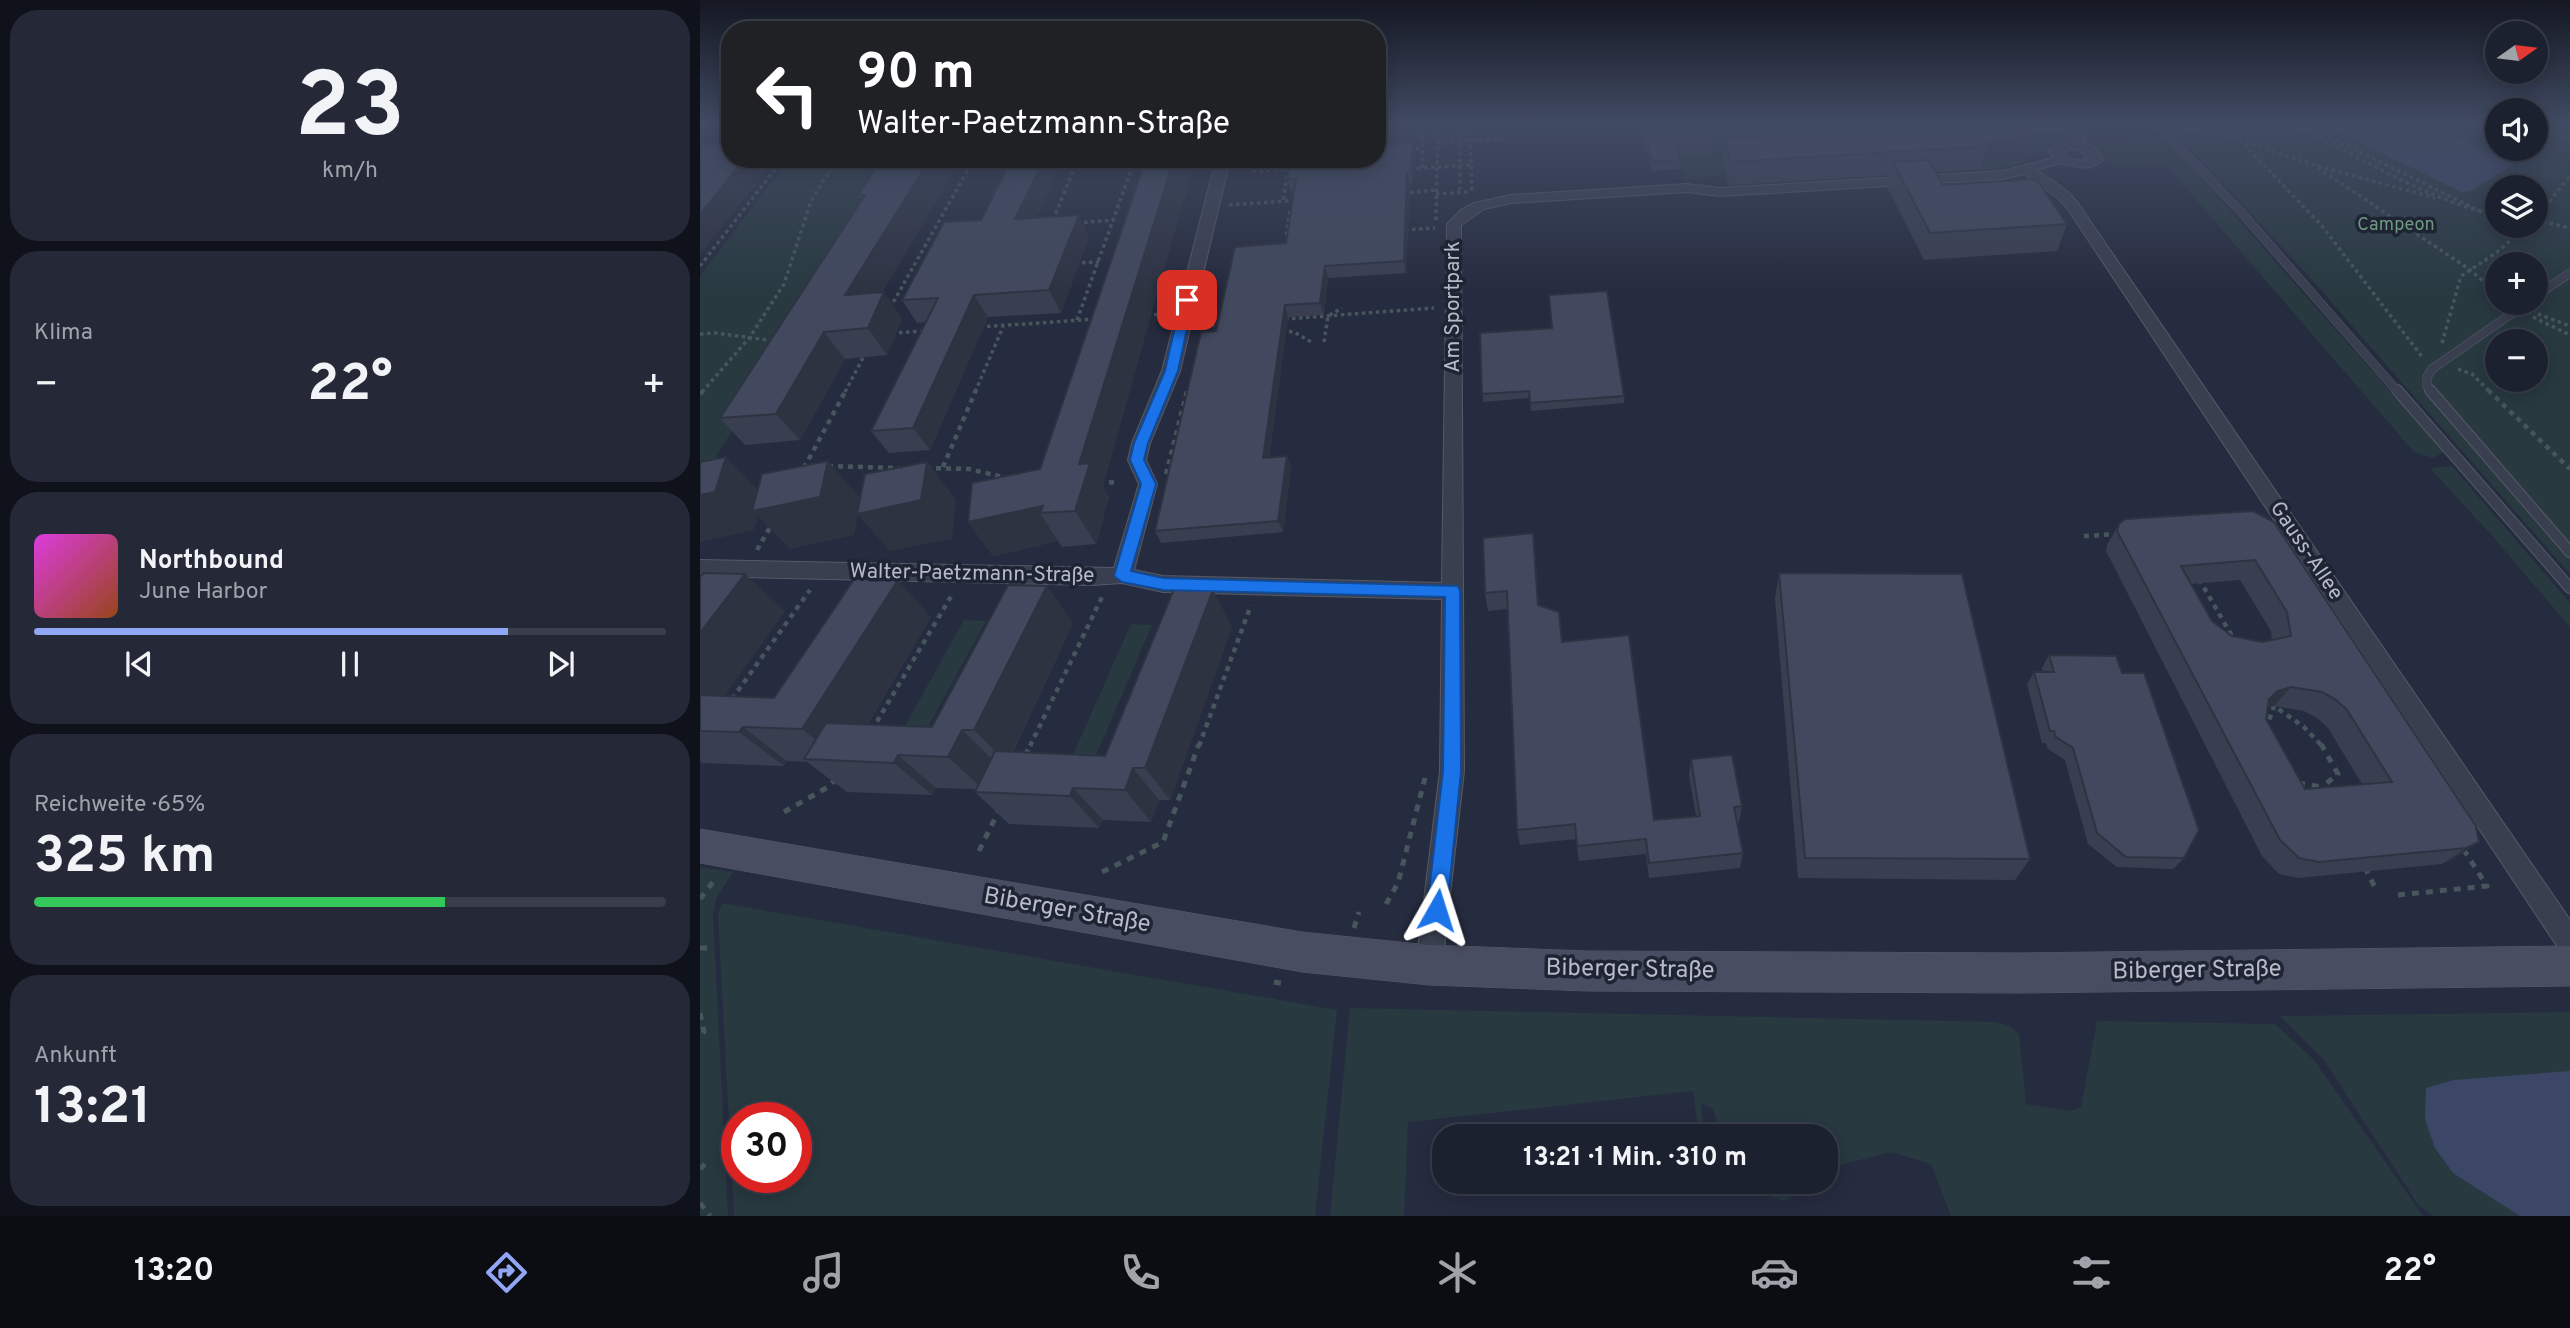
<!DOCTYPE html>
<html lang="de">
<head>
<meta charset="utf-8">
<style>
  body { margin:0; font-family:Overpass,sans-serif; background:#252937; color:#f1f3f6; height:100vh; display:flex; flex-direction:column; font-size:26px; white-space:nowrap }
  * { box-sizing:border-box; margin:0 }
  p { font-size:23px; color:#a0a3aa }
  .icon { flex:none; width:38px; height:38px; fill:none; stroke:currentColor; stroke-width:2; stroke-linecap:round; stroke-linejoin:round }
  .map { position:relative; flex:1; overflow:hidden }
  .sheet { display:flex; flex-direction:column; gap:10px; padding:10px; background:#0f121a; width:700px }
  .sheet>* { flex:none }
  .hud { position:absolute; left:21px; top:21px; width:665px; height:147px; border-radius:28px; box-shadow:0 4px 18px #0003,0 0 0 2px #3a3e4b; background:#202124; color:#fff; overflow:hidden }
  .needle { width:46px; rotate:76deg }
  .tools { position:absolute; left:1785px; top:21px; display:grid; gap:14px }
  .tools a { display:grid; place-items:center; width:63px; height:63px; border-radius:50%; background:#1c212f; box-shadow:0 4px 18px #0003,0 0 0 2px #3a3e4b; font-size:35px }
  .speed { position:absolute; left:21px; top:1102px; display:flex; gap:14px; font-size:35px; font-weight:700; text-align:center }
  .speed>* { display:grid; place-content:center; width:91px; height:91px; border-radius:50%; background:#1c212f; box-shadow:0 4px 18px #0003,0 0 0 2px #3a3e4b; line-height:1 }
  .speed .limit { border:10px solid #d22; background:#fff; color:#111 }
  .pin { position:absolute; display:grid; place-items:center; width:60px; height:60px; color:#fff; margin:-30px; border-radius:14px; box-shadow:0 4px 10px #0006 }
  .me { position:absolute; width:77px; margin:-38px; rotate:6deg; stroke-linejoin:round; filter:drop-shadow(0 0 5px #0008) }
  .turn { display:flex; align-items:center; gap:24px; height:147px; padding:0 21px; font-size:32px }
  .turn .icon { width:91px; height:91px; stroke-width:2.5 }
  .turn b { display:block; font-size:49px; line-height:60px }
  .big { font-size:52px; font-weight:700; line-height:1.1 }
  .sheet .widget { flex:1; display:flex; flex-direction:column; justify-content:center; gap:10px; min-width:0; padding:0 24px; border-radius:28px; background:#252937 }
  .sheet .dial { align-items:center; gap:0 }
  .dial b { font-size:91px; line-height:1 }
  .song { display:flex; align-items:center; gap:21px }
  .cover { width:84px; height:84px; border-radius:10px; background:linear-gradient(135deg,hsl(300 70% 55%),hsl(20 70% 35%)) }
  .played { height:7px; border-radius:4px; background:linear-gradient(90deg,#91a6f4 75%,#3a3e4b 75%) }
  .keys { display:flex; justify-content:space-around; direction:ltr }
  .heat { display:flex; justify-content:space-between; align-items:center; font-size:38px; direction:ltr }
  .charge { height:10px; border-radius:5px; background:linear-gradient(90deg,#34c759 65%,#3a3e4b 0) }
  .trip { position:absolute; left:732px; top:1124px; width:406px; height:70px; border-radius:28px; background:#1c212f; box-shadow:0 4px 18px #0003,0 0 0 2px #3a3e4b; font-weight:700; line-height:70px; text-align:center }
  .tabs { display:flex; height:112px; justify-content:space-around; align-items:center; background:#0b0d13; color:#a0a3aa }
  .tabs .icon { width:49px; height:49px }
  .tabs .active { color:#91a6f4 }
  .tabs b { font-size:32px; color:#f1f3f6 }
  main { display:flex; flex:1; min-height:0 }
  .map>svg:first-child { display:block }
  .green { fill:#283940; fill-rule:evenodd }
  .water { fill:#3c4767 }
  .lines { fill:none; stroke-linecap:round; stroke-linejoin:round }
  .service-far1-casing { stroke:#555a69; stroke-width:9 }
  .service-casing { stroke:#555a69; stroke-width:12 }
  .minor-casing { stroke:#555a69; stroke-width:2 }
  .secondary-casing { stroke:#555a69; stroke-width:1 }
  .path-far2 { stroke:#46565c; stroke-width:3.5; stroke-dasharray:3.5 3.5; stroke-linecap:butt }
  .path-far1 { stroke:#46565c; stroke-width:4.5; stroke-dasharray:5 5; stroke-linecap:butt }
  .path { stroke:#46565c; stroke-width:5; stroke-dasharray:7 7; stroke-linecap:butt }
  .service-far1 { stroke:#3a3f4f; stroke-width:8 }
  .service { stroke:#3a3f4f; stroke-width:10 }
  .minor { fill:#3a3f4f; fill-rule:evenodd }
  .secondary { fill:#484d61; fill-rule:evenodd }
  .wall { fill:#393f51; fill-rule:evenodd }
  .shaded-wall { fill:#2e3342 }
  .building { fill:#42495e; stroke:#2e3342; stroke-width:2; fill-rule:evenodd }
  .route { fill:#1a73e8; stroke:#114b97; stroke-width:2 }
  .labels { text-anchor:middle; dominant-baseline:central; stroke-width:7; stroke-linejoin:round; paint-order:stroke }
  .far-park-label { font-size:18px; fill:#6e9980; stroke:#1f2434 }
  .street-label { font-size:21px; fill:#b6bac9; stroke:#1f2434 }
  .near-street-label { font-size:24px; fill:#b6bac9; stroke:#1f2434 }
</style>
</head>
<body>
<main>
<section class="sheet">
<div class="widget dial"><b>23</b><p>km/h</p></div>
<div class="widget"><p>Klima</p>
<div class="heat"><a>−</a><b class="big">22°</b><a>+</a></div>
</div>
<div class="widget">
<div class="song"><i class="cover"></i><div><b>Northbound</b><p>June Harbor</p></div></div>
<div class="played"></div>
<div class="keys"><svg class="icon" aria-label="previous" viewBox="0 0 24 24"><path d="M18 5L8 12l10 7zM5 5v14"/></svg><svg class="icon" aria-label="pause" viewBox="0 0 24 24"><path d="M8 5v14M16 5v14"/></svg><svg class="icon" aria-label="next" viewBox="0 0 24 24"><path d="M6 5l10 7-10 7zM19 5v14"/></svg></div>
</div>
<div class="widget"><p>Reichweite · 65%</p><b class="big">325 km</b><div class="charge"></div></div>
<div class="widget"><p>Ankunft</p><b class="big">13:21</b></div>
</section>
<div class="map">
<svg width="1870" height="1216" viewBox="0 0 1870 1216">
  <rect width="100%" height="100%" fill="#262c3f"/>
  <g class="green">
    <path d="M979 124H1371L1367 138 1352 143 1322 163 1293 169 1027 186 1024 175 985 180 976 148Z"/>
    <path d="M1468 124H1797V149H1836V124H1870V574L1605 272ZM1797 187H1836V226H1797ZM1797 264H1836V303H1797ZM1797 341H1836V380H1797Z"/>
    <path d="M1464 137 1486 160 1413 167 1394 145Z"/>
    <path d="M89 159H202L0 482V276Z"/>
    <path d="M1487 162 1744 452 1733 458 1714 452 1465 164Z"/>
    <path d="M1752 466 1870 603V627L1795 539 1730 468Z"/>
    <path d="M264 620 286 621 223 736 200 735Z"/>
    <path d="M431 624 452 625 391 767 368 766Z"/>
    <path d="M0 867 33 872 17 897 13 914 28 1216H0Z"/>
    <path d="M22 903 637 1010 615 1216H34L18 915ZM37 1118H96V1178H37Z"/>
    <path d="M650 1008 1296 1022 1310 1026 1319 1034 1326 1104 1370 1111 1381 1107 1397 1021 1575 1024 1614 1060 1723 1216H1251L1231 1164 1191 1152 1143 1164 1125 1175V1136H1023L1012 1108 1001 1103 1004 1136H999L993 1091 708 1122 704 1216H630Z"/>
    <path d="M1870 1012V1216H1734L1719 1206 1624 1060 1580 1016Z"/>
    <path d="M1047 1181H1116L1084 1201 1058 1192Z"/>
  </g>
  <g class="water">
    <path d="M1622 124H1724L1815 164 1770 191 1762 192Z"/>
    <path d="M1870 1071V1216H1820L1753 1173 1735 1148 1725 1119 1726 1088 1754 1080Z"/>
  </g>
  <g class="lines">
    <defs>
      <g id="service-far1">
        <path d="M1457 124 1541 212 1698 392"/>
        <path d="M1836 296 1870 273"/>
        <path d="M1732 392 1727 386V377L1732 369 1827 303"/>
      </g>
      <g id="service">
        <path d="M1697 390 1870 588"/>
        <path d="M1730 390 1870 552"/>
      </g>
      <path id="minor" d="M1375 124H1389L1384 143 1397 149 1403 160C1386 175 1377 163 1360 164 1353 165 1344 168 1337 170L1368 192 1377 202 1870 920V956L1861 952 1367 208 1358 198 1324 174 1303 179 1020 196 987 192 811 203 784 209 761 225 764 771 742 965 738 974 729 978 720 974 716 965 740 771 742 599 463 592 422 583 392 585 0 576V560L414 568 439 484 428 460 432 443 462 371 516 159H530L480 371 450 443 446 460 457 484 434 570 463 576 742 583 747 224 761 210 774 203 811 195 987 184 1020 188 1303 171 1353 158 1348 151 1362 142 1371 141ZM1369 149 1380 150 1388 158 1381 161 1366 157 1363 152Z"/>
      <path id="secondary" d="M0 829 602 932 729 945 888 951 1321 953 1870 946V986L1321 993 888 991 729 985 602 972 0 863Z"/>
    </defs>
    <use href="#service-far1" class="service-far1-casing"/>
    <use href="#service" class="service-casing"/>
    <use href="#minor" class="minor-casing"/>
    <use href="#secondary" class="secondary-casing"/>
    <g class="path-far2">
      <path d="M759 124 760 193"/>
      <path d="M770 124 772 192"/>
      <path d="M1525 124 1622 226 1723 358"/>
      <path d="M1594 124C1661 157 1723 199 1797 215"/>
      <path d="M1603 124 1782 212"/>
      <path d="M1836 126 1870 140"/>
      <path d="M1484 129 1523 134 1614 165 1769 269 1797 293"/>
      <path d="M737 143 807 139"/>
      <path d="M709 149 722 148"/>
      <path d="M554 159 551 171 588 169 583 201"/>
      <path d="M1618 166 1735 198"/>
      <path d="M717 168 771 165"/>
      <path d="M722 168 723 124"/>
      <path d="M703 193 737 190"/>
      <path d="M736 194 768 192"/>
      <path d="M529 205 597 200"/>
      <path d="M590 211 586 238H592"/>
      <path d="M1836 218 1870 176"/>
      <path d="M353 220 378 159"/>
      <path d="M736 220 738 124"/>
      <path d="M1836 220 1870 228"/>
      <path d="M377 223 414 220"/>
      <path d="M705 230 735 228"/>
      <path d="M375 263 399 262"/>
      <path d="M0 266 83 159"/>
      <path d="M190 308 274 159"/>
      <path d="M1838 314 1870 326"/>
      <path d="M447 315 466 314"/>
      <path d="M1833 317 1870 335"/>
      <path d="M585 319 734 308"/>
      <path d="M377 320 435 159"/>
      <path d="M504 326 521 324"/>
      <path d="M280 327 397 319"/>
      <path d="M582 331 594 332 613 343"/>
      <path d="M192 333 226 331"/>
      <path d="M0 334 15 333 75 341"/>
      <path d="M624 342 628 316 642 308"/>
      <path d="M1742 343 1761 276 1796 253 1827 226"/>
      <path d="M1758 369 1772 374 1790 392"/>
      <path d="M2 392 50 337 84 284 111 201 137 159"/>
      <path d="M145 392 166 352"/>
      <path d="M275 392 303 327"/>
    </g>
    <g class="path-far1">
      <path d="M1788 390 1870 469"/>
      <path d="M0 394 4 390"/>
      <path d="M128 466 199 468"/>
      <path d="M243 467 276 390"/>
      <path d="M104 468 146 390"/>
      <path d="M226 468 269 469 307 478"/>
      <path d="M466 474 487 391"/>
      <path d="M399 483 418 482"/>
      <path d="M1384 536 1419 534"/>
      <path d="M57 550 72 524"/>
      <path d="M1499 579 1533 638"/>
      <path d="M32 699 110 590"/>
      <path d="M1566 729 1574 706 1604 727 1622 746"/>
      <path d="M172 730 253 593"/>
      <path d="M330 746 402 597"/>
      <path d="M499 746 551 605"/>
    </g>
    <g class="path">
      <path d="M1621 744 1638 774 1622 787 1625 792"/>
      <path d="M325 756 331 744"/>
      <path d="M1598 783 1622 787"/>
      <path d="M84 812 128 787 136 779"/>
      <path d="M279 851 300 808"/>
      <path d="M1665 867 1677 892"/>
      <path d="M402 872 463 842 499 744"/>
      <path d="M1698 895 1787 886 1762 847"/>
      <path d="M0 899 16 878"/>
      <path d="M686 904 698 883 725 778"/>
      <path d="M654 928 659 912"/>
      <path d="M0 948H10"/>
      <path d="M574 982 585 984"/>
      <path d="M0 1013 4 1032 0 1037"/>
      <path d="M0 1169 5 1164"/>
      <path d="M0 1203 10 1216"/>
    </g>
    <use href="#service-far1" class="service-far1"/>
    <use href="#service" class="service"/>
    <use href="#minor" class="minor"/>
    <use href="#secondary" class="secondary"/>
  </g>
  <g class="wall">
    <path d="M946 124H1007L1014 144 1013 154 979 155 980 160V169L952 171 944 138V129L947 128Z"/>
    <path d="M1277 124H1366L1364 131 1340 132 1333 156 1282 165 1281 169 1235 172 1243 185 1367 224 1357 251 1224 260 1188 189 1190 175 1030 185 1022 162 1024 139Z"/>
    <path d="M714 155 713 183H710L706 273 628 278 624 315 588 317 569 458 587 456 591 468 583 532 461 543 455 531 516 331 586 243 594 191H591L587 179 590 165 554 167 551 159H677Z"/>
    <path d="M261 159 182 292H184L202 319 187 355 145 359 100 440 45 445 20 418 161 200 158 195Z"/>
    <path d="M446 159H496L465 264 403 486 409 497 396 544 362 547 358 541 293 556 268 522 340 469Z"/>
    <path d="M337 218 389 237 361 313 288 317 230 450 189 453 171 431 226 322 217 323 202 300Z"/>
    <path d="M780 333 924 396V403L831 411 830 398 783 402Z"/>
    <path d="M1553 511 1779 842 1755 858 1742 864 1599 878 1579 874 1562 856 1406 551 1407 545 1419 524ZM1540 580 1571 631 1572 640 1562 642 1532 636 1512 621 1491 584ZM1574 706 1604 711 1617 718 1628 728 1662 784 1605 789 1566 719 1567 708Z"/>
    <path d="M835 552 839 605 862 641 954 820 996 816 989 775 991 759 1042 806 1039 822H1037L1043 853 1040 868 949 878 946 854 879 861 876 839 820 845 817 830 807 609 788 611 785 593Z"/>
    <path d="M1079 573 1330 859 1315 880 1098 878 1075 599Z"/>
    <path d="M0 577 85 611 24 696 74 698 231 617 167 725 232 727 373 623 313 752 405 756 532 627 470 800H459L451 822 403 820 399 828 309 824 275 792 276 789 236 788 232 795 147 792 107 762 87 761 84 766 2 763 0 761Z"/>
    <path d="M1349 655 1484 858 1473 869 1417 867 1388 844 1365 760 1348 749 1346 743H1342L1327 684 1334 672H1343L1342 668Z"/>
  </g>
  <g class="shaded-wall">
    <path d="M1341 133 1333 156 1282 165 1288 146 1286 143Z"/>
    <path d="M712 143 714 155 713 183 711 171Z"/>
    <path d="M45 159H72L74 161 0 255V214Z"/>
    <path d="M230 159H261L164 322 145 295Z"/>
    <path d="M344 159H364L326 241 315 219Z"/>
    <path d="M474 159H496L465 264 403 486 409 497 396 544 375 511 379 464Z"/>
    <path d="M707 172 710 183 706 273 704 261Z"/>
    <path d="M379 215 389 237 361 313 349 290Z"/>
    <path d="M625 266 628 278 624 315 620 303Z"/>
    <path d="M184 292 202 319 187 355 168 328Z"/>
    <path d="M274 295 288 317 230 450 213 428Z"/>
    <path d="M585 305 588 317 567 470 563 458Z"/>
    <path d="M124 332 145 359 100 440 76 414Z"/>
    <path d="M587 456 591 468 583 532 578 521Z"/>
    <path d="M26 457 63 495 128 461 161 499 227 462 256 500 252 539 190 551 158 515 154 535 90 549 58 516 54 530 0 542V495Z"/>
    <path d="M343 506 340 513 358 541 293 556 268 522Z"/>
    <path d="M833 533 835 552 840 623 838 605Z"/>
    <path d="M45 574 85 611 0 730V633Z"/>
    <path d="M198 580 231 617 145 761H141L102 729Z"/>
    <path d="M347 586 373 623 307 763 274 730Z"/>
    <path d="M513 590 532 627 470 800 445 768Z"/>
    <path d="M1591 687 1574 706 1561 710 1569 699 1578 691Z"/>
    <path d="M43 727 87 761 84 766 39 732Z"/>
    <path d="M262 730 296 763 283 789 248 757Z"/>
    <path d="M198 755 236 788 232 795 194 763Z"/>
    <path d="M433 768 459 800 451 822 425 790Z"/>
    <path d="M373 788 403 820 399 828 370 796Z"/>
    <path d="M1779 842 1755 858 1742 864 1766 848Z"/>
  </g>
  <g class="building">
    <path d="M948 124H1007L1014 144 976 146 980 160 952 161 944 129 949 128Z"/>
    <path d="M1277 124H1339L1341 133 1286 143 1288 146 1031 162 1024 139Z"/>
    <path d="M30 143V159H45L0 214V145Z"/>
    <path d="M712 143 711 171 707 172 704 261 625 266 620 303 585 305 563 458 587 456 578 521 455 531 501 332 516 331 535 247 586 243 596 179H587L591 159H677V145Z"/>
    <path d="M182 159H230L145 295 184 292 168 328 124 332 76 414 20 418 165 195H158Z"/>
    <path d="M312 159H344L315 219 379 215 349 290 274 295 213 428 171 431 238 298 202 300 244 222 281 220Z"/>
    <path d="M446 159H474L379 464 390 463 375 511 340 513 343 506 268 522 272 483 340 469Z"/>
    <path d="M1228 160 1243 185 1336 179 1367 224 1230 233 1193 162Z"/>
    <path d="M907 291 924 396 830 403 829 391 782 394 780 333 852 328 849 295Z"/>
    <path d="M26 457 15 492 0 495V462Z"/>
    <path d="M128 461 120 497 52 511 62 474Z"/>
    <path d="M227 462 221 500 157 514 165 474Z"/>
    <path d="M1553 511 1574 522 1776 826 1779 842 1766 848 1619 862 1599 858 1580 840 1417 531 1419 524 1425 519ZM1555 560 1587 612 1591 636 1562 642 1532 636 1512 621 1481 566ZM1591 687 1622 692 1635 699 1647 710 1692 782 1605 789 1566 719 1569 699 1578 691Z"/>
    <path d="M833 533 838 605 859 612 862 642 929 635 954 820 1000 816 991 759 1032 755 1042 806 1034 807 1043 853 949 863 946 839 877 846 875 824 817 830 807 591 785 593 783 538Z"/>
    <path d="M4 573 45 574 0 633V577Z"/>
    <path d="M1079 573 1262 574 1330 859 1105 858Z"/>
    <path d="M155 578 198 580 102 729 43 727 39 732 0 731V695L74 698Z"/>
    <path d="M308 585 347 586 274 730H262L248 757 198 755 194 763 104 759 126 723 232 727Z"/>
    <path d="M474 589 513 590 445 768H433L425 790 373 788 370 796 275 792 295 751 405 756Z"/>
    <path d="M1349 655 1416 656 1422 673H1444L1499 830 1484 858 1426 857 1397 833 1373 748 1356 737 1354 731H1350L1334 672H1354Z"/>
  </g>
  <linearGradient id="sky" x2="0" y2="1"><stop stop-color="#151823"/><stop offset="0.42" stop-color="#414b63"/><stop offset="1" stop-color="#414b63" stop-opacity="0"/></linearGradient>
  <rect width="1870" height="294" fill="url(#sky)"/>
  <path class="route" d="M487 297 493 300 478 371 448 443 444 460 456 484 431 571 463 578 758 586 760 591 761 771 747 910 744 916 737 919 730 916 727 910 743 771 745 597 463 590 422 582 414 576 441 484 430 460 434 443 465 371 481 300Z"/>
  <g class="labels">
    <g class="far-park-label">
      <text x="1696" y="225">Campeon</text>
    </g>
    <g class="street-label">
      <text transform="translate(753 307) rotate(-90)">Am Sportpark</text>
      <text transform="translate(1606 551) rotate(56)">Gauss-Allee</text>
      <text transform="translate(272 574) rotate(1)">Walter-Paetzmann-Straße</text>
    </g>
    <g class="near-street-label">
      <text transform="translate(367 911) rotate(10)">Biberger Straße</text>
      <text transform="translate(930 970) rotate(1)">Biberger Straße</text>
      <text transform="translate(1497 971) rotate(-1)">Biberger Straße</text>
    </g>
  </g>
</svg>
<div class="tools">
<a><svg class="needle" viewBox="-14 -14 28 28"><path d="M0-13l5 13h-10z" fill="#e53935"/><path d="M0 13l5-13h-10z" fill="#a0a3aa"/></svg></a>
<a><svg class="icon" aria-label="sound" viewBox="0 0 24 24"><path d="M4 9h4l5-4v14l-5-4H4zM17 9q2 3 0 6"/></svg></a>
<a><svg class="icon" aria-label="layers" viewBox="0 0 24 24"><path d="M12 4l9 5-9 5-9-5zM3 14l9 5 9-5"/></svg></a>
<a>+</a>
<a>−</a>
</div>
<div class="speed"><div class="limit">30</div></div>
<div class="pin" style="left:487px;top:300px;background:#d93025"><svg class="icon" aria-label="arrive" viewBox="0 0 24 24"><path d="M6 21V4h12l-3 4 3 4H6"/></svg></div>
<svg class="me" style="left:737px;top:910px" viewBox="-20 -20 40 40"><path d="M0-17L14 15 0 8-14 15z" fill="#1a73e8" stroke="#fff" stroke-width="4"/></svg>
<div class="trip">13:21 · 1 Min. · 310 m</div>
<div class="hud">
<div class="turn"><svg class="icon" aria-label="left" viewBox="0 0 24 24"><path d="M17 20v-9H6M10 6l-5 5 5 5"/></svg><div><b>90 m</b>Walter-Paetzmann-Straße</div></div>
</div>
</div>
</main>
<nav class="tabs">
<b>13:20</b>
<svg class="icon active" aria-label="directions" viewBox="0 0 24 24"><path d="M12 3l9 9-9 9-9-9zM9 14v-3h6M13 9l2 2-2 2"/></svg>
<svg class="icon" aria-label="music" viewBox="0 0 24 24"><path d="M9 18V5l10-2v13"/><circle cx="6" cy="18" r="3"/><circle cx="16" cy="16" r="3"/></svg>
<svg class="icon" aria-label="phone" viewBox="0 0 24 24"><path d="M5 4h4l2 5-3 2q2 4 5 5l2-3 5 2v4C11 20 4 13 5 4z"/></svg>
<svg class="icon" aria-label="climate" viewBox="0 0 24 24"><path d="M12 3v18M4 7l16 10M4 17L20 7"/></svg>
<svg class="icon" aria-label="car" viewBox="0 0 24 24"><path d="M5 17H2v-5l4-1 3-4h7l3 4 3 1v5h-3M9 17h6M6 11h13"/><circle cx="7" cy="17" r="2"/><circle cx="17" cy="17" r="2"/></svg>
<svg class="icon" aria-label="filters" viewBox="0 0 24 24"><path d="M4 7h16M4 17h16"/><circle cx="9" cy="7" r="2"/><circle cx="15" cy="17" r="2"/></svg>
<b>22°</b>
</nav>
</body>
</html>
